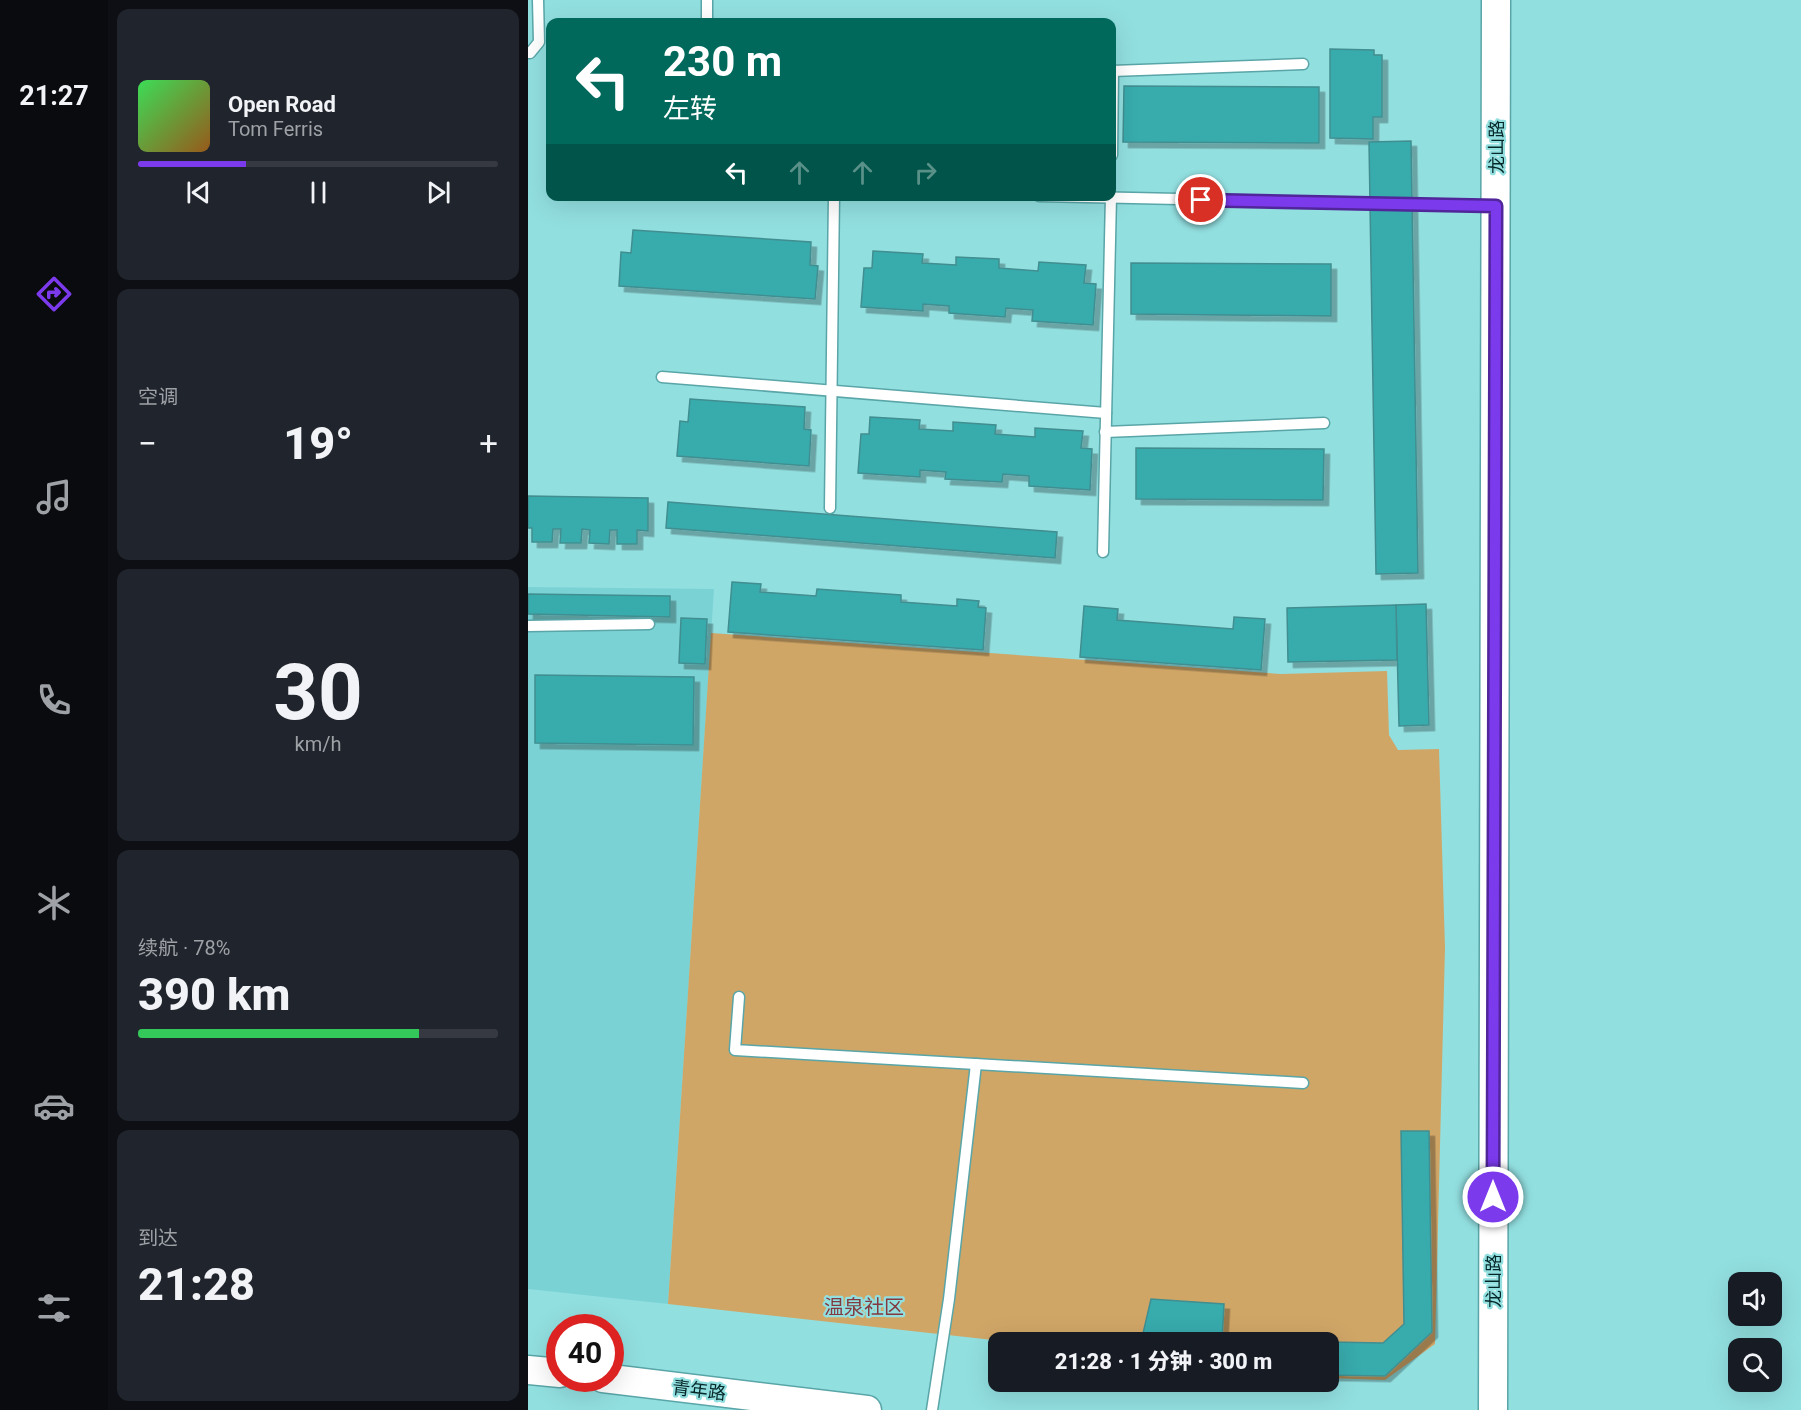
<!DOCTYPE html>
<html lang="zh">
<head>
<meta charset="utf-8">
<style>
  body { margin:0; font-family:Roboto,"Noto Sans SC",sans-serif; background:#20242c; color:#f1f3f6; height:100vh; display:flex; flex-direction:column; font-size:22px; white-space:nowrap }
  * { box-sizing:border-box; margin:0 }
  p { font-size:20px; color:#9ea1a6 }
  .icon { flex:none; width:33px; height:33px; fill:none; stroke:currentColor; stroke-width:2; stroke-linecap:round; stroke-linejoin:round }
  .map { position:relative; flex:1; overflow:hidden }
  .drawer { display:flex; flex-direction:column; gap:9px; padding:9px; background:#0d0f14; width:420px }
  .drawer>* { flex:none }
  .banner { position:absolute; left:18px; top:18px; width:570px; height:183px; border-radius:12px; box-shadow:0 6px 24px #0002; background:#00695c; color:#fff; overflow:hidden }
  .tools { position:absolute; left:1200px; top:1272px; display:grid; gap:12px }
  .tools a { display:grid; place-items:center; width:54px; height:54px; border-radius:12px; background:#171b24; box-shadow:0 6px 24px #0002; font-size:30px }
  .speed { position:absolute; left:18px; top:1314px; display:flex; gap:12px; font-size:30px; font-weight:700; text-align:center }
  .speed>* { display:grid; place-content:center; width:78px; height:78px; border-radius:50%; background:#171b24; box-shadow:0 6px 24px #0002; line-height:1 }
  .speed .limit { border:9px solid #d22; background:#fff; color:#111 }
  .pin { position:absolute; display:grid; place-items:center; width:51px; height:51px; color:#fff; margin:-26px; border:3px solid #fff; border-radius:50%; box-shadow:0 2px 6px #0007 }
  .me { position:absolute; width:66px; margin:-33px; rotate:0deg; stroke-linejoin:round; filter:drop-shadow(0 0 4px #0008) }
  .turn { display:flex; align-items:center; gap:21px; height:126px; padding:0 18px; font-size:27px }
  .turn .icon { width:78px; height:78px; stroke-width:2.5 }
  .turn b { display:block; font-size:42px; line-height:51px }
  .lanes { display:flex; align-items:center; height:57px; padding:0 18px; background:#0003; justify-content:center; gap:30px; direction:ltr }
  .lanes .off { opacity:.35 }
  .big { font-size:45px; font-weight:800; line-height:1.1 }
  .drawer .widget { flex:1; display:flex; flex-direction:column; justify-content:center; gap:9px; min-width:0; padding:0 21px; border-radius:12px; background:#20242c }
  .drawer .dial { align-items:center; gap:0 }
  .dial b { font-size:78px; line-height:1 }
  .song { display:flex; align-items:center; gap:18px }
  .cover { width:72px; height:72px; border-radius:9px; background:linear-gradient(135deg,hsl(130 70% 55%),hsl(30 70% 35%)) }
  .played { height:6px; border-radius:3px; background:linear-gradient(90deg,#7c3aed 30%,#363941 30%) }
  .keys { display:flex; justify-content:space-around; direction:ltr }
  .heat { display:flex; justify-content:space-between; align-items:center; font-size:33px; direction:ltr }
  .charge { height:9px; border-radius:4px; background:linear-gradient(90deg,#34c759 78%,#363941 0) }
  .trip { position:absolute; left:460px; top:1332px; width:351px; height:60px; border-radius:12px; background:#171b24; box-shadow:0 6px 24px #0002; font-weight:800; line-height:60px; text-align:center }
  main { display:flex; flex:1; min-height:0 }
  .dock { display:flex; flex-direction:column; width:108px; justify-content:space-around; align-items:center; background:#090b0e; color:#9ea1a6 }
  .dock .icon { width:42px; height:42px }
  .dock .current { color:#7c3aed }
  .dock b { font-size:27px; color:#f1f3f6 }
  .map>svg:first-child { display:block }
  .built { fill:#7bd2d4 }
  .green { fill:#d0a667 }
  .building { fill:#39abad; stroke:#418e90; stroke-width:1.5; filter:url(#shadow) }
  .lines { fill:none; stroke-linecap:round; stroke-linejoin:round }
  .service-casing { stroke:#59a5a7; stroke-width:13 }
  .tertiary-casing { stroke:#59a5a7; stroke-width:31 }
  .service { stroke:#fff; stroke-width:10 }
  .tertiary { stroke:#fff; stroke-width:28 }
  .route-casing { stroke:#51269a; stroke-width:15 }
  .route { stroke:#7c3aed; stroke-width:10 }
  .labels { text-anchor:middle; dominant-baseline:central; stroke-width:4.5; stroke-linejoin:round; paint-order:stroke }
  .street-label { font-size:18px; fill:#062728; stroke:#92dfe0 }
  .neighbourhood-label { font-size:20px; fill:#823a40; stroke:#92dfe0 }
</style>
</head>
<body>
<main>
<nav class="dock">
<b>21:27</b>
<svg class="icon current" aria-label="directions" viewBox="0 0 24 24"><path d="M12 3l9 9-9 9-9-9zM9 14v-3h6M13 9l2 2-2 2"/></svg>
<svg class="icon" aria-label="music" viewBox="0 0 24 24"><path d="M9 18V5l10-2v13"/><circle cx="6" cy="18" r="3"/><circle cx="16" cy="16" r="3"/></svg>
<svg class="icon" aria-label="phone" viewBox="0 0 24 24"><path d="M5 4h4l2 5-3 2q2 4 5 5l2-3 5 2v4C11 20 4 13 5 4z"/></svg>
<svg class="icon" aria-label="climate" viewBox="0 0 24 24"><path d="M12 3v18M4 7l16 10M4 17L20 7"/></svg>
<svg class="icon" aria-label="car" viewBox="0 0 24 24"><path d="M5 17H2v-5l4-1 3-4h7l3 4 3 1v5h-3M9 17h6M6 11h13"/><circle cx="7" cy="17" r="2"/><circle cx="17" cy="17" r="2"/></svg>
<svg class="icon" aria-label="filters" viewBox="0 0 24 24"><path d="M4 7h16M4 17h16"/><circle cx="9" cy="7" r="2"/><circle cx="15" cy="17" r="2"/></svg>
</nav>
<section class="drawer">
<div class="widget">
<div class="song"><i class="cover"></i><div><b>Open Road</b><p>Tom Ferris</p></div></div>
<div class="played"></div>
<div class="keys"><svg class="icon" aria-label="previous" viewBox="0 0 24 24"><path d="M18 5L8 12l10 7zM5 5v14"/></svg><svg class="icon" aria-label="pause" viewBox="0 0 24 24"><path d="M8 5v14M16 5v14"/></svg><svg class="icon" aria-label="next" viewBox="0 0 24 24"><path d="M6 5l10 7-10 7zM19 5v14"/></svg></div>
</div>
<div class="widget"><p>空调</p>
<div class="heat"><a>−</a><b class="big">19°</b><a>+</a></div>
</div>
<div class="widget dial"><b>30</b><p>km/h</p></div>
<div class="widget"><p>续航 · 78%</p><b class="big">390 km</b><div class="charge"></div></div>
<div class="widget"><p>到达</p><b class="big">21:28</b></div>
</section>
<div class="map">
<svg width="1273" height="1410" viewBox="0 0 1273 1410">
  <defs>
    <filter id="shadow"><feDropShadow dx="5.5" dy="5.5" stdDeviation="0" flood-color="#0004"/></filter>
  </defs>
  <rect width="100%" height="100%" fill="#92dfe0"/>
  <path class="built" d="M0 587 186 589 140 1304 0 1289Z"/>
  <path class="green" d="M183 633 753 674 859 671 861 735 870 750 911 749 917 948 907 1344 857 1380 801 1378V1342H483L140 1304Z"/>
  <g class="building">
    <path d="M802 49 846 50V55H854V117H845V139L802 138Z"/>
    <path d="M596 86 791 87V143L595 142Z"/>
    <path d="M883 141 890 573 848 574 841 142Z"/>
    <path d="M105 230 283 242 282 265 290 266 287 299 91 286 93 252 103 253Z"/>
    <path d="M345 251 395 254 394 263 428 265V257L471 259V268L510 271 511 262 558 265 556 283 568 284 565 325 504 321 505 310 478 308 477 317 421 313V306L395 304V311L333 307 336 268H344Z"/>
    <path d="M603 263 803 264V316L603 314Z"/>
    <path d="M162 399 277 407 276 429 283 430 281 466 149 456 152 421 160 422Z"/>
    <path d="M342 417 392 420 391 429 425 431V422L468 425 467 434 507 437V428L555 431 553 448 564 449 562 490 501 486V476L475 474 474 482 417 479 418 472 392 470V477L330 473 333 434H341Z"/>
    <path d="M608 448 796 449 795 500 608 499Z"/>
    <path d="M0 496 120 498V531L109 530V544H89V530H82L81 544 61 543 62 530 54 529 53 543H32L33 529H25L24 542H4V528H0Z"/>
    <path d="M140 502 529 532 527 558 138 528Z"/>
    <path d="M204 582 233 584 232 592 288 596 289 589 373 595V602L429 606V599L451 601 450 607 458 608 455 650 200 632Z"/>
    <path d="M0 594 142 596V617L0 614Z"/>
    <path d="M898 604 901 725 871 726 868 605Z"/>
    <path d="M868 605 869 660 760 662 759 608Z"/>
    <path d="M556 606 590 609 589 620 705 629 706 617 737 619 733 670 552 657Z"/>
    <path d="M153 618 179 619 177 664 151 663Z"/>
    <path d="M7 675 166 677 165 745 7 743Z"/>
    <path d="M873 1131H901L904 1332 857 1376 801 1375V1342H613L623 1299 696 1304 694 1340 855 1343 876 1324Z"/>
  </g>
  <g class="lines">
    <defs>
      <g id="service">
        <path d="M179 22V0"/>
        <path d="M0 53H2L11 42 10 0"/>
        <path d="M584 71 775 64"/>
        <path d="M584 155 585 71"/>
        <path d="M511 196 967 206"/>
        <path d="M134 377 578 413"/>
        <path d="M577 432 796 423"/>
        <path d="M302 508 306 196"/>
        <path d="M575 552 583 196"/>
        <path d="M0 626 121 624"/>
        <path d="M211 997 207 1050 775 1083"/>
        <path d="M404 1410 421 1299 448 1064"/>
      </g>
      <g id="tertiary">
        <path d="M0 1370 32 1373"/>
        <path d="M75 1378 339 1410"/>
        <path d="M965 1410 968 0"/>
      </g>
    </defs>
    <use href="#service" class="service-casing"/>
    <use href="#tertiary" class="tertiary-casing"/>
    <use href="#service" class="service"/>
    <use href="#tertiary" class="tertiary"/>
  </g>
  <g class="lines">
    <defs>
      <path id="route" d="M673 200 968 206 965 1197"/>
    </defs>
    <use href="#route" class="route-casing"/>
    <use href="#route" class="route"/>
  </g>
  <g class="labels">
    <g class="street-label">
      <text transform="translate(968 147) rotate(-90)">龙山路</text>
      <text transform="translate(965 1281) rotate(-90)">龙山路</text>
      <text transform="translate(171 1390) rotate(7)">青年路</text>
    </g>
    <g class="neighbourhood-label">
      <text x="336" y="1307">温泉社区</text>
    </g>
  </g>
</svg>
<div class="tools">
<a><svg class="icon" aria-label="sound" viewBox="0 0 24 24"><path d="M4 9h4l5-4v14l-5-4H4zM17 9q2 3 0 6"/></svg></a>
<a><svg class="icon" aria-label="search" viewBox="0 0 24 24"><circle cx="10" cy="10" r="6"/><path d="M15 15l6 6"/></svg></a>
</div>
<div class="speed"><div class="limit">40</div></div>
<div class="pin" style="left:673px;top:200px;background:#d93025"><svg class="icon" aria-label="arrive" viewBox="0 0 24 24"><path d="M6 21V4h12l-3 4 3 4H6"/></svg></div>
<svg class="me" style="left:965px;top:1197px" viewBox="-20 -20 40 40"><circle r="17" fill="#7c3aed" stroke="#fff" stroke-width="3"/><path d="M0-11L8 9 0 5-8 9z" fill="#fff"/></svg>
<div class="trip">21:28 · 1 分钟 · 300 m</div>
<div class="banner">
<div class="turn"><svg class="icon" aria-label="left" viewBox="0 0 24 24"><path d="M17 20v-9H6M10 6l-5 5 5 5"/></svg><div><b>230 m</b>左转</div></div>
<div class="lanes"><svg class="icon" aria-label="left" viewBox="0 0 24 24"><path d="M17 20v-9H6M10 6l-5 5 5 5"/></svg><svg class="icon off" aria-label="ahead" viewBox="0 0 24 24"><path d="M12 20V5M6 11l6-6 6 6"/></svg><svg class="icon off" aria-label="ahead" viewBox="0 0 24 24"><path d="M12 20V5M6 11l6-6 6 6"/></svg><svg class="icon off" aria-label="right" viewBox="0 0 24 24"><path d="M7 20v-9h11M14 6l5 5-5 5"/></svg></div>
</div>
</div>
</main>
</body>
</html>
